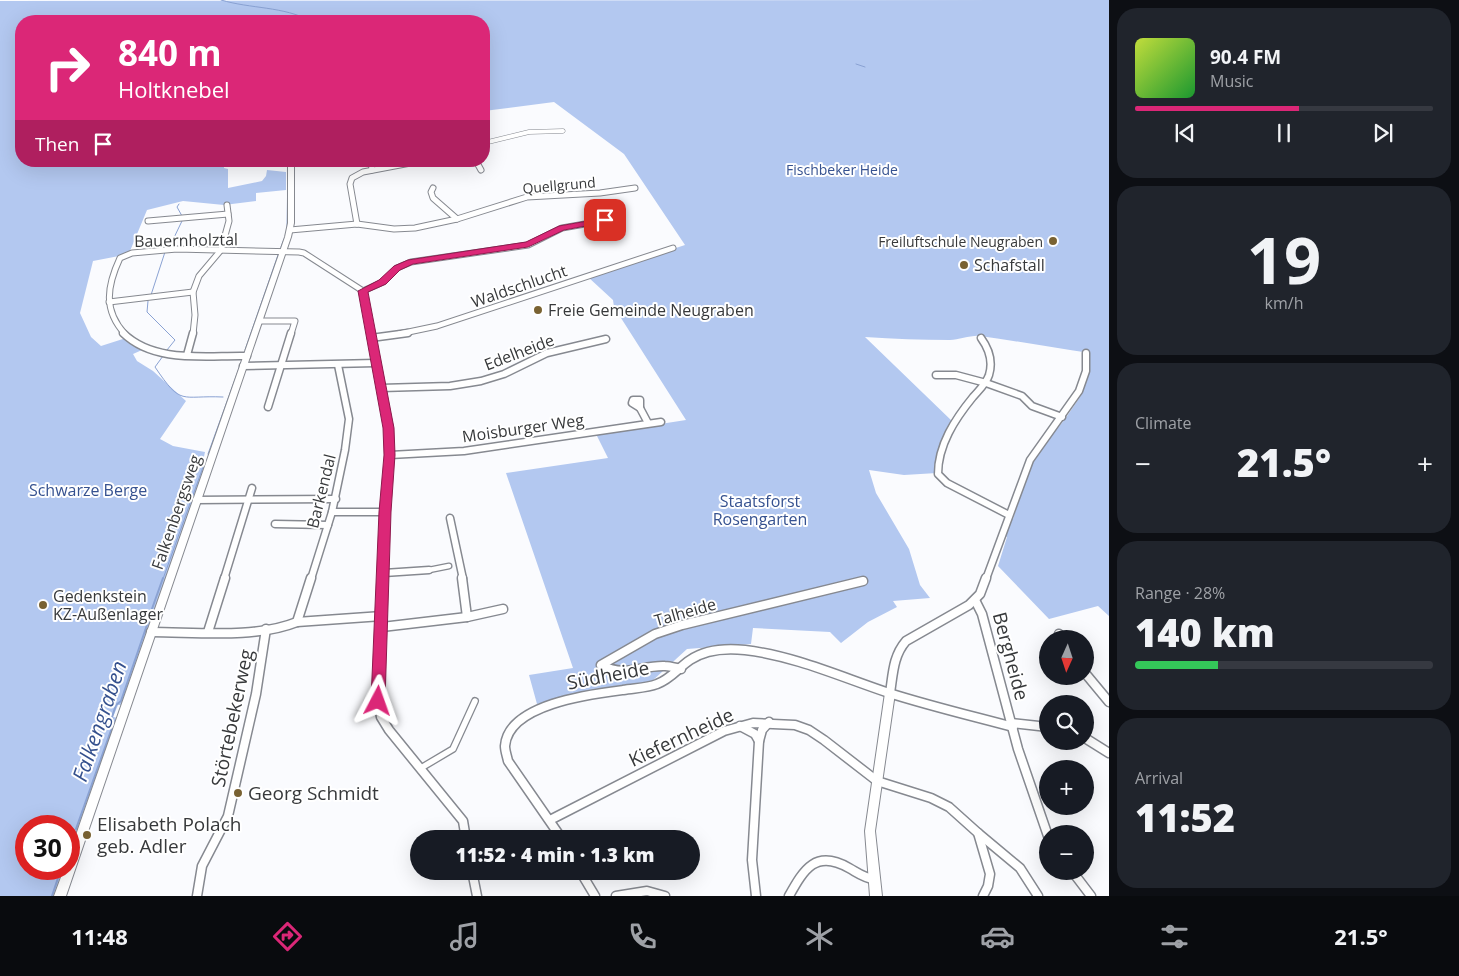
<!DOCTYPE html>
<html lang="en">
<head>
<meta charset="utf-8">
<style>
  body { margin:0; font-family:"Open Sans",sans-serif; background:#20242c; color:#f1f3f6; height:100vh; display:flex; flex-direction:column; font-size:19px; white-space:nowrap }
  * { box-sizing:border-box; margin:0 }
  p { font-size:16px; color:#9ea1a6 }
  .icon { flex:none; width:28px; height:28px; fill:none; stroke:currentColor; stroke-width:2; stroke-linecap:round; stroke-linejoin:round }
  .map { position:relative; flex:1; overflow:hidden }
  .details { display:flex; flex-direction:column; gap:8px; padding:8px; background:#0d0f14; width:350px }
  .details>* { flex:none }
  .top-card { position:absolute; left:15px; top:15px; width:475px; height:152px; border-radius:20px; box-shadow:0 5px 20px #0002; background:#db2777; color:#fff; overflow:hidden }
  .needle { width:32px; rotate:183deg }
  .fabs { position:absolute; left:1039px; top:630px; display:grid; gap:10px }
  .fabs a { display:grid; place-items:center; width:55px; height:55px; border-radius:50%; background:#171b24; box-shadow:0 5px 20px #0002; font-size:25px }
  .speed { position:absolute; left:15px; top:815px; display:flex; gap:10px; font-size:25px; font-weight:700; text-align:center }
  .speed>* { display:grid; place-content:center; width:65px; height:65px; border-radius:50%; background:#171b24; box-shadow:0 5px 20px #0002; line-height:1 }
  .speed .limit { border:8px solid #d22; background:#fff; color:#111 }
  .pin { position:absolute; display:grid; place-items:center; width:42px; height:42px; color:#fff; margin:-21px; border-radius:10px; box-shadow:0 2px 8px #0006 }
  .me { position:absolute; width:55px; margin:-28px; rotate:4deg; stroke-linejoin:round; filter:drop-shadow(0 0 4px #0008) }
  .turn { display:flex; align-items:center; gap:18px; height:105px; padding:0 20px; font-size:22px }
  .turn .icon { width:65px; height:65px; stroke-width:2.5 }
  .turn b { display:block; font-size:35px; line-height:42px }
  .then { display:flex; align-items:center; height:48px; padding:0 20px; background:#0003; gap:10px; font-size:19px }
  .big { font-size:38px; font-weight:800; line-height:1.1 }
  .details .widget { flex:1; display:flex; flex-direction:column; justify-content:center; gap:8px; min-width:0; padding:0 18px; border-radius:20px; background:#20242c }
  .details .dial { align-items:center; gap:0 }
  .dial b { font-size:65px; line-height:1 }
  .song { display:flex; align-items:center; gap:15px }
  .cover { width:60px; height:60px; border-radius:8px; background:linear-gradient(135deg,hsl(70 70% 55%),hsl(130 70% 35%)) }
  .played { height:5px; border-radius:2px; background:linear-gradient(90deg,#db2777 55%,#363941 55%) }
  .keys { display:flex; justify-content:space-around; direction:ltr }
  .heat { display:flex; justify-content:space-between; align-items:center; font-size:28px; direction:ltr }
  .charge { height:8px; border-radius:4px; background:linear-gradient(90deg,#34c759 28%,#363941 0) }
  .trip { position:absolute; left:410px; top:830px; width:290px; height:50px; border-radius:25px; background:#171b24; box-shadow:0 5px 20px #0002; font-weight:800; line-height:50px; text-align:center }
  .tab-bar { display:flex; height:80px; justify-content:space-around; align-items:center; background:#090b0e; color:#9ea1a6 }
  .tab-bar .icon { width:35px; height:35px }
  .tab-bar .active { color:#db2777 }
  .tab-bar b { font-size:22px; color:#f1f3f6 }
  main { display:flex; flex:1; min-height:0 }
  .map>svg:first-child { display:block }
  .green { fill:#b3c8f0 }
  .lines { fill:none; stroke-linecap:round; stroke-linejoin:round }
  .stream-far1 { stroke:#8aa2d3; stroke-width:1 }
  .stream { stroke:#8aa2d3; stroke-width:2 }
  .pedestrian-far1-casing { stroke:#868990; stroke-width:7 }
  .pedestrian-casing { stroke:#868990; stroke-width:8 }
  .minor-far3-casing { stroke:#868990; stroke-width:5 }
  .minor-far2-casing { stroke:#868990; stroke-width:7 }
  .minor-far1-casing { stroke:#868990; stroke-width:9 }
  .minor-casing { stroke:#868990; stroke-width:11 }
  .tertiary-casing { stroke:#868990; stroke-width:2 }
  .pedestrian-far1 { stroke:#fff; stroke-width:4.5 }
  .pedestrian { stroke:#fff; stroke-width:5.5 }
  .minor-far3 { stroke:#fff; stroke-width:4 }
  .minor-far2 { stroke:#fff; stroke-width:5 }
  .minor-far1 { stroke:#fff; stroke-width:6 }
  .minor { stroke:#fff; stroke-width:8 }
  .tertiary { fill:#fff; fill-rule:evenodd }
  .route { fill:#db2777; stroke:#8e194d }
  .poi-dot { fill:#796232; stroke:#fff; stroke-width:2 }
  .labels { text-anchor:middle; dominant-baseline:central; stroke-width:4; stroke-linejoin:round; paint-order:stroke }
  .far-park-label { font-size:14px; fill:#365290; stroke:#fff }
  .far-street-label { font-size:14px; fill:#37393b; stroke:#fff }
  .far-poi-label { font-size:14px; fill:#37393b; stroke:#fff; text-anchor:end }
  .street-label { font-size:16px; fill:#37393b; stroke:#fff }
  .poi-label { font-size:16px; fill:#37393b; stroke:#fff; text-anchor:start }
  .park-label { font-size:16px; fill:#365290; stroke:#fff }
  .near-street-label { font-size:19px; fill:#37393b; stroke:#fff }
  .near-poi-label { font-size:19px; fill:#37393b; stroke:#fff; text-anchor:start }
  .near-water-label { font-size:21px; font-style:italic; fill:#35518e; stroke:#fff }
</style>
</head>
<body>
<main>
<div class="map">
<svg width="1109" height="896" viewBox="0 0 1109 896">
  <rect width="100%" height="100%" fill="#fafbfe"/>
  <path class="green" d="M1109 0V616L1098 606 1049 619 998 566 1007 537 1005 536 1011 519H1013L1032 460 1065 419 1080 397 1089 371 1090 353C1054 348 1017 341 980 336 971 335 959 340 950 340 921 340 894 339 865 337L953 422 937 473 904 475 869 470 876 493 909 549 920 585 930 598 893 601 897 607 868 622 841 643 830 632 753 628 751 644 687 649 651 682 537 704 529 675 573 668 506 473 608 458 596 434 686 420 614 307 613 300 588 277 685 245 624 154 554 102 484 111V21H21V161H224V168L228 169V188L262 181 266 176 267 170 286 172V190L256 193V201L224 205 183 201 147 210 130 251 119 256 93 261 80 313 91 337 101 346 126 338 142 350 133 354 137 361 153 371 186 401 160 439 173 446 205 452 202 466 205 467 123 705H118L113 717 119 718 69 858V826H26V869H65L55 896H0V1Z"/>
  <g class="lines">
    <g class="stream-far1">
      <path d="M221 0C251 9 283 6 311 21"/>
      <path d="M856 64 865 67"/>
      <path d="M179 204 177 207 182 216"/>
      <path d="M287 230 288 166"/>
      <path d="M281 247 284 239"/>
      <path d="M169 248 182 221"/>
      <path d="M151 295 165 252"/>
      <path d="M148 301 147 312 175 340 167 350"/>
      <path d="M245 350 278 255"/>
      <path d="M163 356 155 367C182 407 180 395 223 397"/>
      <path d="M208 454 242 360"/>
      <path d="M163 579 203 467"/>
    </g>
    <g class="stream">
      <path d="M148 620 163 578"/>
      <path d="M76 829 114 722 112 717 116 705 121 701 148 622"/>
      <path d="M69 848 70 844"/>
      <path d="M52 896 61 869"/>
    </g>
    <defs>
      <path id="pedestrian-far1" d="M429 570 449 566"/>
      <path id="pedestrian" d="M421 768 453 749 475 701"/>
      <path id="minor-far3" d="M484 143 529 132 563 131"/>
      <g id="minor-far2">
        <path d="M261 161 291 163"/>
        <path d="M371 161 372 170"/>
        <path d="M476 161 481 170"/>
        <path d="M433 188 431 192 433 198 457 219"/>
        <path d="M148 221 228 214"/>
        <path d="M357 224 350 184 352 178 363 172 421 161"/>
        <path d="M290 230 357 224 394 229 415 228 457 219 527 197 600 193 635 188"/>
        <path d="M363 291 383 282 397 268 411 262 528 245 562 228 608 220"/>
        <path d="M109 302 193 292"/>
        <path d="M260 321H295L291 334"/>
        <path d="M125 334C103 310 107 286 120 258L132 253 177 249 299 252 304 253 363 291 371 334"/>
        <path d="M193 334 195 315 193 292 199 276 221 250 229 221 227 205"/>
        <path d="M399 334 437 326 673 248"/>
      </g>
      <g id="minor-far1">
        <path d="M123 333C155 364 206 355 247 356"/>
        <path d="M371 333 389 426 390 455 385 512 383 579"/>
        <path d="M371 338 408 333"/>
        <path d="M981 338C989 349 993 362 989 375 986 384 979 390 973 397 955 419 938 445 938 474L947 483 1009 515"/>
        <path d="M187 355 193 333"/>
        <path d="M243 366 376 363"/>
        <path d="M936 375H956L986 383 1022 396 1032 406 1062 417"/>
        <path d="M381 388 450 386 481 381 504 374 547 353 606 339"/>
        <path d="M633 400H640V408L632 403Z"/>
        <path d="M268 407 291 333"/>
        <path d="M640 408 648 423"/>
        <path d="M390 455 464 451 661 422"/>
        <path d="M196 500 336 499"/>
        <path d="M332 512H385"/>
        <path d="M450 518 463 579"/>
        <path d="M275 524 328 525"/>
        <path d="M384 573 429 570"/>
        <path d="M224 579 252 488"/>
        <path d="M311 579 332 512 345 450 349 419 338 365"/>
        <path d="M986 579 1030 460 1079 391 1086 371V353"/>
      </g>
      <g id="minor">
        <path d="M383 578 378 701 381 717 389 730 463 821 466 839"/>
        <path d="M462 578 467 617"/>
        <path d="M975 600 982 614 1018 749 1048 836"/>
        <path d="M297 622 311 578"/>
        <path d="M382 627 467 617 503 609"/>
        <path d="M151 632C196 632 255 639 297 622L382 616"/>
        <path d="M208 632 225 578"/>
        <path d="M1059 634 1060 639"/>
        <path d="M681 669C676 668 670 666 665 666 640 665 627 678 601 665L655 634 682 625 863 581"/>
        <path d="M1085 673 1109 702"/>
        <path d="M890 693C893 674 893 656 906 641L969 605 980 594 986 578"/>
        <path d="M1011 723 1048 727"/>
        <path d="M740 726 755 734 759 741"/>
        <path d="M1085 738 1109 753"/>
        <path d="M550 820 724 731 753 723 795 725 809 730 824 740 877 781 931 798 949 807 978 833 990 874 988 886 983 896"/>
        <path d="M978 833 1020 868 1038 896"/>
        <path d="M562 839 508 761C507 756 505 751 505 746 508 704 591 694 623 690 634 688 647 688 657 684 671 679 678 668 690 660 706 649 726 648 745 650 795 656 841 677 889 693 930 706 972 716 1013 727"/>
        <path d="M472 871 477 896"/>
        <path d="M580 871 595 896"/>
        <path d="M1072 871 1091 896"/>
        <path d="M197 896 202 866 228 816 256 694 266 629"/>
        <path d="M616 896 647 891 665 896"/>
        <path d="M756 896 752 860 759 741 762 730 769 722"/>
        <path d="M789 896C804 869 816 849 849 868 858 873 864 878 874 879"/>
      </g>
      <g id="tertiary">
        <path d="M288 161H294V223L291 237 66 896H54L64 869H69V855L285 237 288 223Z"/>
        <path d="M890 689 893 690 895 693 875 831 882 896H870L865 831 885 693 887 690Z"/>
      </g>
    </defs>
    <use href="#pedestrian-far1" class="pedestrian-far1-casing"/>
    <use href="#pedestrian" class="pedestrian-casing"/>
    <use href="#minor-far3" class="minor-far3-casing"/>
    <use href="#minor-far2" class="minor-far2-casing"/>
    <use href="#minor-far1" class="minor-far1-casing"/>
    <use href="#minor" class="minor-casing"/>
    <use href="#tertiary" class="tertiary-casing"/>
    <use href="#pedestrian-far1" class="pedestrian-far1"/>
    <use href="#pedestrian" class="pedestrian"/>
    <use href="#minor-far3" class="minor-far3"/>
    <use href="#minor-far2" class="minor-far2"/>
    <use href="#minor-far1" class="minor-far1"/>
    <use href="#minor" class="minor"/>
    <use href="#tertiary" class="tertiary"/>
  </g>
  <path class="route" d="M605 218H608V222L564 230 528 247 413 264 400 270 386 284 368 292 394 428 395 455 391 512 385 701 383 705 378 706 373 705 371 701 379 512 384 455 383 428 358 291 379 280 394 266 408 260 526 242 559 226Z"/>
  <g class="poi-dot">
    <circle cx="1053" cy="241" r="5"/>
    <circle cx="964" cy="265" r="5"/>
    <circle cx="538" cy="310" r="5"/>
    <circle cx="43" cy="605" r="5"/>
    <circle cx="238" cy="793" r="5"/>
    <circle cx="87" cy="835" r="5"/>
  </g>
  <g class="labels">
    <g class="far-park-label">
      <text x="842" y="169">Fischbeker Heide</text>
    </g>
    <g class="far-street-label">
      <text transform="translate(559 185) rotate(-5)">Quellgrund</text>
    </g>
    <g class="far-poi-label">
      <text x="1043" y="241">Freiluftschule Neugraben</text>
    </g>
    <g class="street-label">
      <text transform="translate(186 240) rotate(-1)">Bauernholztal</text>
      <text transform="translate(519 286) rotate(-19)">Waldschlucht</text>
      <text transform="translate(519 352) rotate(-21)">Edelheide</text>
      <text transform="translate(523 428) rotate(-8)">Moisburger Weg</text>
      <text transform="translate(321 491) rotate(-76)">Barkendal</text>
      <text transform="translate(176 512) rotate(-71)">Falkenbergsweg</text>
      <text transform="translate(685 612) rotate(-16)">Talheide</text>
    </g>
    <g class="poi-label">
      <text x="974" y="265">Schafstall</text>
      <text x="548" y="310">Freie Gemeinde Neugraben</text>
      <text x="53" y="596">Gedenkstein<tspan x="53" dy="18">KZ-Außenlager</tspan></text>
    </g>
    <g class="park-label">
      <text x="88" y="490">Schwarze Berge</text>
      <text x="760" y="501">Staatsforst<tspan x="760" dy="18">Rosengarten</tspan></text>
    </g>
    <g class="near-street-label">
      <text transform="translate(1011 656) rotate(75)">Bergheide</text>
      <text transform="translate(608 675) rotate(-11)">Südheide</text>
      <text transform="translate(232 718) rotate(-78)">Störtebekerweg</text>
      <text transform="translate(681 737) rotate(-25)">Kiefernheide</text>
    </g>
    <g class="near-poi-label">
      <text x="248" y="793">Georg Schmidt</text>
      <text x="97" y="824">Elisabeth Polach<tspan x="97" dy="22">geb. Adler</tspan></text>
    </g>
    <g class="near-water-label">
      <text transform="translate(99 721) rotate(-71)">Falkengraben</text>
    </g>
  </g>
</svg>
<div class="fabs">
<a><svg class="needle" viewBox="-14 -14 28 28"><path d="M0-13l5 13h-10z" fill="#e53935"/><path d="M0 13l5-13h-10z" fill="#9ea1a6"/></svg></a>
<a><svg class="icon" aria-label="search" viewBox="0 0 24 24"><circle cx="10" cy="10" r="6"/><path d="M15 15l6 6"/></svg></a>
<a>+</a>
<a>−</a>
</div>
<div class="speed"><div class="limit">30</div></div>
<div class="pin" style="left:605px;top:220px;background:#d93025"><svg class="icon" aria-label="arrive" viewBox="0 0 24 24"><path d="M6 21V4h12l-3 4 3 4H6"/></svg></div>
<svg class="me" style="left:378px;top:701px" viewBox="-20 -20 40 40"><path d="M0-17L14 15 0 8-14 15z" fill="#db2777" stroke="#fff" stroke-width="4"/></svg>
<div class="trip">11:52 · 4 min · 1.3 km</div>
<div class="top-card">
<div class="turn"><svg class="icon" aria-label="right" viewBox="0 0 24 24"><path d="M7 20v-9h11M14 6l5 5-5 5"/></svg><div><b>840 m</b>Holtknebel</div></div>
<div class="then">Then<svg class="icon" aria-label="arrive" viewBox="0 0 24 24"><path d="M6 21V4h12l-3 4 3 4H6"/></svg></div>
</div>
</div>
<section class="details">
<div class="widget">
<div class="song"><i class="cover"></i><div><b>90.4 FM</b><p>Music</p></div></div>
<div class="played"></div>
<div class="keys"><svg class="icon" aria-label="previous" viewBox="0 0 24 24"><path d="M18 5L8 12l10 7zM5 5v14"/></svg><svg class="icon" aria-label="pause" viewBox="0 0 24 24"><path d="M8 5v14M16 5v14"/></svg><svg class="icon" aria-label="next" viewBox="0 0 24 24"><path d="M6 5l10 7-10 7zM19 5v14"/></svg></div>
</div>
<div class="widget dial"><b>19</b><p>km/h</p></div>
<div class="widget"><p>Climate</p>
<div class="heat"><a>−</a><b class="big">21.5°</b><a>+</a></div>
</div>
<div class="widget"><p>Range · 28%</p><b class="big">140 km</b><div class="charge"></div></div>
<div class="widget"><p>Arrival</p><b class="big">11:52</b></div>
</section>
</main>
<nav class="tab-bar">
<b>11:48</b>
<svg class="icon active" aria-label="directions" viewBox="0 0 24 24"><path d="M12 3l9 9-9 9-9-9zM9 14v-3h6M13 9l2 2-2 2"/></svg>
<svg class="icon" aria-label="music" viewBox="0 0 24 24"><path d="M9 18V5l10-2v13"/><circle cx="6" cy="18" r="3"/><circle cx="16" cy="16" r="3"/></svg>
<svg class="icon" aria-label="phone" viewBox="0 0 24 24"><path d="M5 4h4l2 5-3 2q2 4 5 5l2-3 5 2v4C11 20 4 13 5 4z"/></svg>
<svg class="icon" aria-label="climate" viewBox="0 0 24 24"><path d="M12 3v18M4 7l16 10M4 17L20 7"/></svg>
<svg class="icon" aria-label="car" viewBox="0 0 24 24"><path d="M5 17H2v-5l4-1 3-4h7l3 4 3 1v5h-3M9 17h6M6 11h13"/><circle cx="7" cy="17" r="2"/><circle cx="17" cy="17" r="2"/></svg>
<svg class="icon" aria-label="filters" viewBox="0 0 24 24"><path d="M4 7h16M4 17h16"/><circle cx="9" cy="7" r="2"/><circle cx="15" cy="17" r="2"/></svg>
<b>21.5°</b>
</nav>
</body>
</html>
